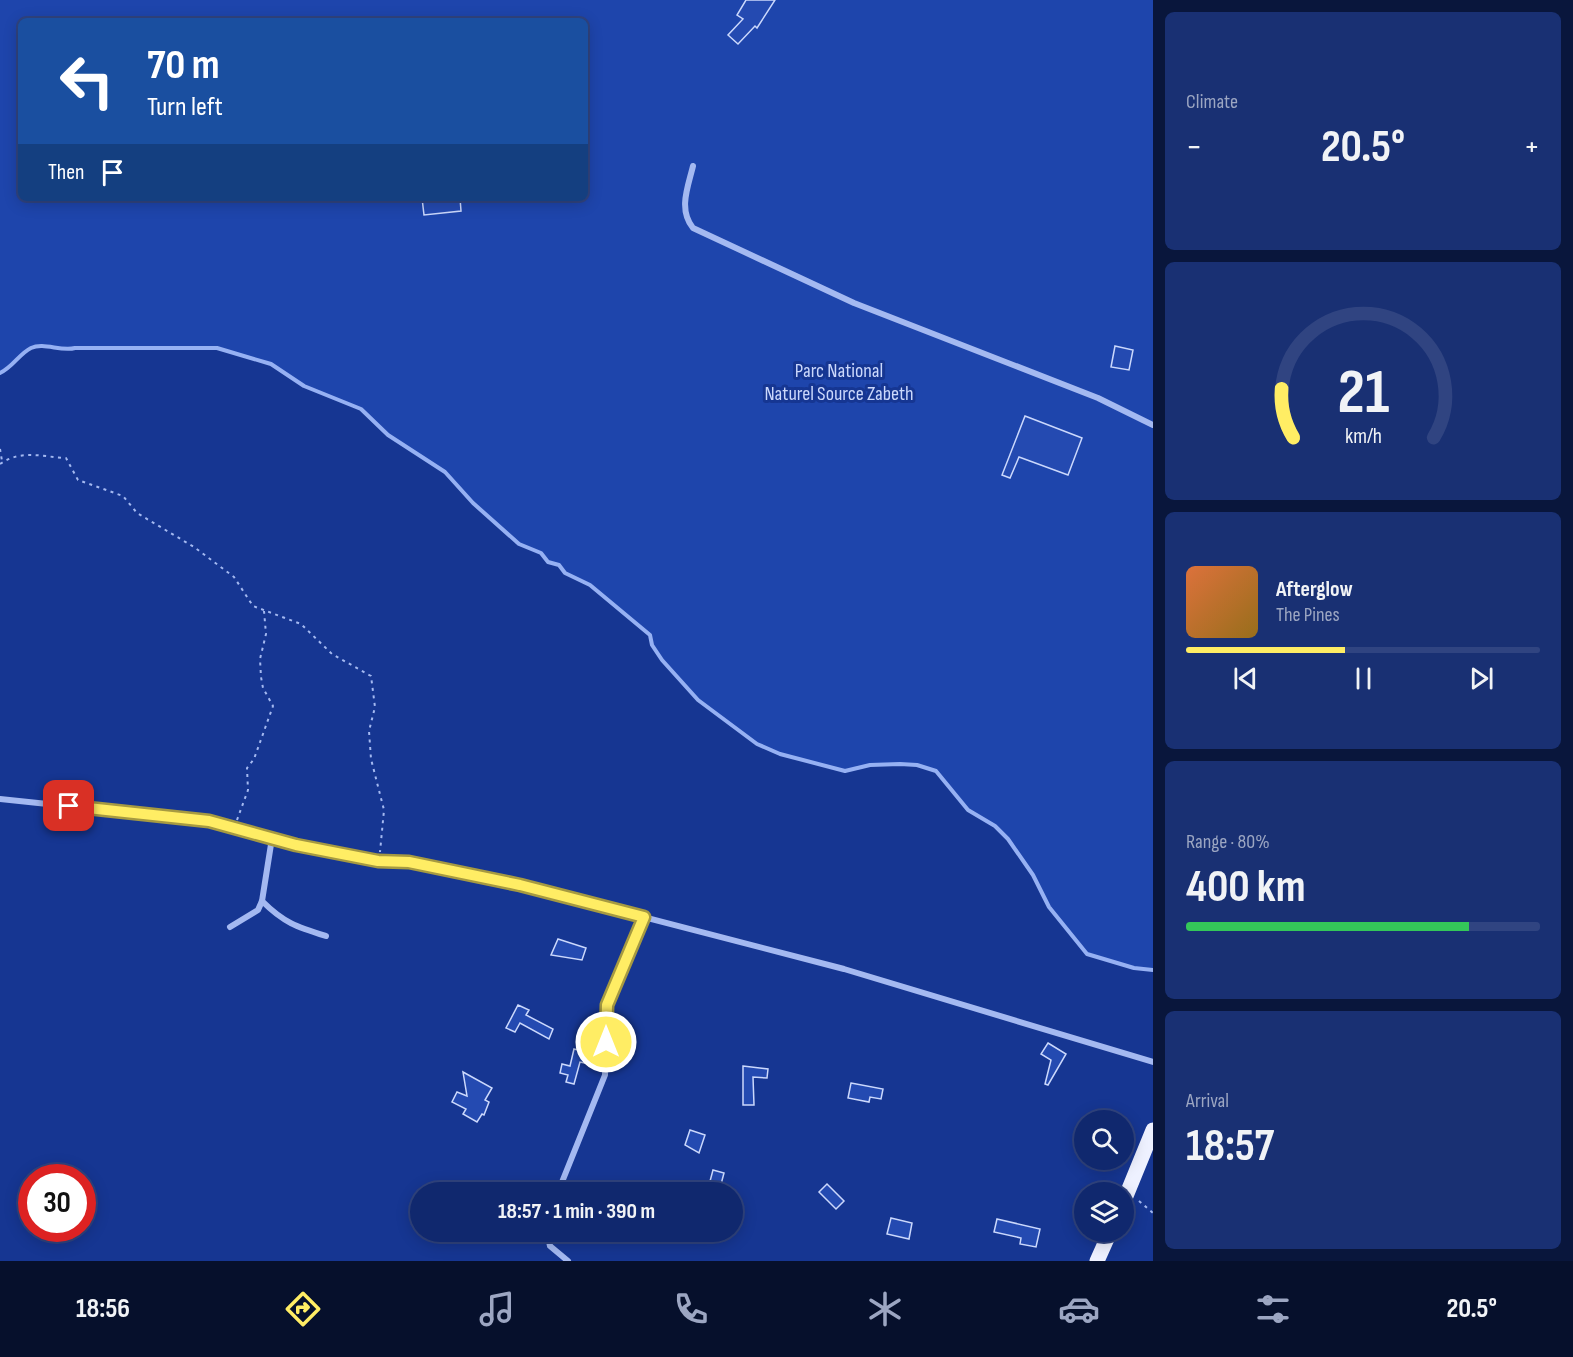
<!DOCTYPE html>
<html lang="en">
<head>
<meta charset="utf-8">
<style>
  body { margin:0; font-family:"Sofia Sans Condensed",sans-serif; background:#193073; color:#f1f3f6; height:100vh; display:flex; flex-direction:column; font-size:22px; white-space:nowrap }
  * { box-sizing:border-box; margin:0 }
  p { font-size:20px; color:#9ca6c2 }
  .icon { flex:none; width:33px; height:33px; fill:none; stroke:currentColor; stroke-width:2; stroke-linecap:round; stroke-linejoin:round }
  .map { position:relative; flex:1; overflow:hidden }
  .details { display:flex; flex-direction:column; gap:12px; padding:12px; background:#09163c; width:420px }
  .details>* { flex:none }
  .banner { position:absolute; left:18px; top:18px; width:570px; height:183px; border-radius:9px; box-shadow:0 3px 15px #0003,0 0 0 2px #304481; background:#1a4fa0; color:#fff; overflow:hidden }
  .buttons { position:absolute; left:1074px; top:1110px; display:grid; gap:12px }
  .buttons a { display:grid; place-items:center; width:60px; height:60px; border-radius:50%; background:#10286e; box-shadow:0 3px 15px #0003,0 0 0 2px #304481; font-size:30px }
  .speed { position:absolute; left:18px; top:1164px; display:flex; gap:12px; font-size:30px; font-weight:700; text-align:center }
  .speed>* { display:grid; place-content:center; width:78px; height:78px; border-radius:50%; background:#10286e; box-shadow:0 3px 15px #0003,0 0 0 2px #304481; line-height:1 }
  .speed .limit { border:9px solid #d22; background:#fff; color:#111 }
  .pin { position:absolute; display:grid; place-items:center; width:51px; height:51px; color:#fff; margin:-26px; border-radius:12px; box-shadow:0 3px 9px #0006 }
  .me { position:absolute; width:66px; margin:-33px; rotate:0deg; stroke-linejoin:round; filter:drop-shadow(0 0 4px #0008) }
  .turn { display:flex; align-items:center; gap:21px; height:126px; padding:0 30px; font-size:27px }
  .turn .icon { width:78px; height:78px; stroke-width:2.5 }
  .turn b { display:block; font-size:42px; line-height:51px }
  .then { display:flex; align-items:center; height:57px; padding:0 30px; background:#0003; gap:12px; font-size:22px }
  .big { font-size:45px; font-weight:700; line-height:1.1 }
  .details .widget { flex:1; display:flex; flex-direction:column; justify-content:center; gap:9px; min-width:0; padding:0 21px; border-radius:9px; background:#193073 }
  .details .dial { align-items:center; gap:0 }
  .dial svg { height:156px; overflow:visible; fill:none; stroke:#304481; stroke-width:7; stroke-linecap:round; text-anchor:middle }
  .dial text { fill:#f1f3f6; stroke:none }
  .song { display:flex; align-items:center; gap:18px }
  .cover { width:72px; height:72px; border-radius:9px; background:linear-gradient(135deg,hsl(20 70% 55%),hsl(40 70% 35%)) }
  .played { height:6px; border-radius:3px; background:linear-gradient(90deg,#ffed64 45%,#304481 45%) }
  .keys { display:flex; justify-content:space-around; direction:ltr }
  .heat { display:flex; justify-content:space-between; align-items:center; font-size:33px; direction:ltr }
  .charge { height:9px; border-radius:4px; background:linear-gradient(90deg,#34c759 80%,#304481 0) }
  .trip { position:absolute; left:410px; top:1182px; width:333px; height:60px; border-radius:30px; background:#10286e; box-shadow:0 3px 15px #0003,0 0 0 2px #304481; font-weight:700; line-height:60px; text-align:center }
  .tabs { display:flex; height:96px; justify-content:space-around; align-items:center; background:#06102c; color:#9ca6c2 }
  .tabs .icon { width:42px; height:42px }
  .tabs .active { color:#ffed64 }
  .tabs b { font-size:27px; color:#f1f3f6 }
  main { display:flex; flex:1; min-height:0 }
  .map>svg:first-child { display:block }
  .green { fill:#1e45ac; fill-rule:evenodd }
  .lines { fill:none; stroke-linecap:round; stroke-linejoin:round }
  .stream { stroke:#96b1f3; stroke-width:4 }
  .building { fill:#244ab1; stroke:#cbd8fc; stroke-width:1.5 }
  .path { stroke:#a4b9f1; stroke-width:2; stroke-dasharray:3 4.5; stroke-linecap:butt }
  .street { stroke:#a4b9f1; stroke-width:6 }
  .primary { stroke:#eef1ff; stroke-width:15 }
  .route-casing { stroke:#a69a41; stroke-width:15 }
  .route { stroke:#ffed64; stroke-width:10 }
  .labels { text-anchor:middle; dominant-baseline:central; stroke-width:6; stroke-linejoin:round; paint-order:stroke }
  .park-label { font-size:20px; fill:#cbd8fc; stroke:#163692 }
</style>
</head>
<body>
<main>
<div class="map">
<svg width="1153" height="1261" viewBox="0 0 1153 1261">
  <rect width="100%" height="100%" fill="#163692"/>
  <path class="green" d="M0 0H1153V970L1134 968 1087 954 1049 907 1033 875 1008 839 995 826 968 810 936 771 917 765 900 764 870 765 845 771 780 754 757 744 698 700 662 660 652 645V637L645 631 590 585 565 573 558 565 548 562 541 553 519 544 473 503 445 472 388 435 361 409 304 386 271 364 217 348H75C62 352 44 342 31 348 19 354 13 367 0 373ZM21 21H585V198H21Z"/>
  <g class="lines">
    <path class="stream" d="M0 373C13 367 19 354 31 348 44 342 61 352 75 348H217L271 364 304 386 361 409 388 435 445 472 473 503 519 544 541 553 548 562 559 565 565 573 590 585 650 635 652 645 662 660 698 700 757 744 780 754 845 771 870 765 900 764 917 765 936 771 968 810 995 826 1008 839 1033 875 1049 907 1087 954 1134 968 1153 970"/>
  </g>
  <g class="building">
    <path d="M746 0H775L757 28 755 26 738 44 728 35 743 19 737 15Z"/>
    <path d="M422 198H460L461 211 424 215Z"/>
    <path d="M1115 346 1133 350 1129 370 1111 367Z"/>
    <path d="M1025 416 1082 438 1068 475 1019 457 1010 478 1002 475Z"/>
    <path d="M558 939 586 948 582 960 551 955Z"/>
    <path d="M518 1005 529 1010 526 1015 553 1029 549 1039 520 1023 515 1032 506 1028Z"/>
    <path d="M1048 1043 1066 1054 1048 1085 1045 1084 1051 1060 1041 1054Z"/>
    <path d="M574 1049 587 1052 585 1063 580 1062 574 1084 566 1082 568 1075 560 1073 562 1064 570 1066Z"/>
    <path d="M743 1066 768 1069 767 1078 753 1077 754 1105H743Z"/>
    <path d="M463 1072 492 1088 485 1100 489 1102 484 1115 482 1114 477 1122 463 1114 466 1109 452 1102 457 1092 467 1096Z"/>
    <path d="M851 1083 883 1089 881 1099 870 1097 869 1102 848 1098Z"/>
    <path d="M690 1130 705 1135 699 1153 685 1145Z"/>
    <path d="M713 1170 724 1173 720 1188 709 1185Z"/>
    <path d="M827 1184 844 1201 836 1209 819 1192Z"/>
    <path d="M891 1218 912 1223 909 1239 887 1234Z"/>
    <path d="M997 1219 1040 1229 1036 1247 1020 1244 1021 1238 994 1232Z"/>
  </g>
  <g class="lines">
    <g class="path">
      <path d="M0 449 2 461"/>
      <path d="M0 464C22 449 42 457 66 458L78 480 123 496 137 513 194 547 234 577 253 606 301 624 332 654 371 676 375 707 369 731 371 759 384 810 380 852"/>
      <path d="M237 820 248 790 247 768 254 759 273 706 263 688 261 677 260 659 266 634 264 611"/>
      <path d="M1139 1201 1153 1213"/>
    </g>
    <g class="street">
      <path d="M693 166C688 187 678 209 693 228L854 303 1098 398 1153 425"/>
      <path d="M0 799 209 821 296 845 378 861 409 862 520 885 844 969 1153 1062"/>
      <path d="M262 901C284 923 297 927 326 936"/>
      <path d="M230 927 258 910 262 901 272 838"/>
      <path d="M558 1192 605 1075 607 1006 644 917"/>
      <path d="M547 1232 550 1246 568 1261"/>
    </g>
    <g class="primary">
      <path d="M1124 1201 1153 1130"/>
      <path d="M1097 1261 1110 1232"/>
    </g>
  </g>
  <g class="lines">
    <defs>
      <path id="route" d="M69 806 209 821 296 845 378 861 409 862 520 885 644 917 607 1005 606 1042"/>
    </defs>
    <use href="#route" class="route-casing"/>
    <use href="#route" class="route"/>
  </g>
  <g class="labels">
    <g class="park-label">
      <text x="839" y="371">Parc National<tspan x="839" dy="23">Naturel Source Zabeth</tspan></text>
    </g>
  </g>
</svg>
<div class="buttons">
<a><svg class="icon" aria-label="search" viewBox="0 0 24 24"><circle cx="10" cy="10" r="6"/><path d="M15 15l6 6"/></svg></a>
<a><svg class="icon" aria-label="layers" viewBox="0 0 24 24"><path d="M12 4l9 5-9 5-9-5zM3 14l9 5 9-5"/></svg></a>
</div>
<div class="speed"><div class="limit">30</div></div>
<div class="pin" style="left:69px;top:806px;background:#d93025"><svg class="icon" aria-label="arrive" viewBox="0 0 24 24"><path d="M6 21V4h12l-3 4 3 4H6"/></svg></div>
<svg class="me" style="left:606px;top:1042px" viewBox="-20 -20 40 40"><circle r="17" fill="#ffed64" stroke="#fff" stroke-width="3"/><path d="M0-11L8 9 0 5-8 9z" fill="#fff"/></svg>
<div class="trip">18:57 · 1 min · 390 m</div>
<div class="banner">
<div class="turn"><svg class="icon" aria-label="left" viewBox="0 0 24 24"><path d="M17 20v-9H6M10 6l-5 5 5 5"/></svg><div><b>70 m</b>Turn left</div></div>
<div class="then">Then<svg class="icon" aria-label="arrive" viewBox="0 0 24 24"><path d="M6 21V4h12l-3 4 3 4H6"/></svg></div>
</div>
</div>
<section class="details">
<div class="widget"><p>Climate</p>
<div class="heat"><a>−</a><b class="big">20.5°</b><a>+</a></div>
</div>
<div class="widget dial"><svg viewBox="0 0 100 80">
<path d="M14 69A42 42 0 1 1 86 69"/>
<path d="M14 69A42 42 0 0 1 8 44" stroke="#ffed64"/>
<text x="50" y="56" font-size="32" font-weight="700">21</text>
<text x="50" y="72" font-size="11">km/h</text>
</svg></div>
<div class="widget">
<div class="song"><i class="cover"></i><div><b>Afterglow</b><p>The Pines</p></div></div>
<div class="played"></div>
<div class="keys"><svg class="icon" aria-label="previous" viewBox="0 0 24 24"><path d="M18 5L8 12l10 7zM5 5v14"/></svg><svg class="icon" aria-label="pause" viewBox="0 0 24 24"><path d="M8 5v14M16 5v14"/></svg><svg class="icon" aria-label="next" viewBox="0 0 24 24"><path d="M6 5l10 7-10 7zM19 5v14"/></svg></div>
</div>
<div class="widget"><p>Range · 80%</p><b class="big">400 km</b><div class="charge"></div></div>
<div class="widget"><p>Arrival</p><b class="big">18:57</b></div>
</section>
</main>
<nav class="tabs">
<b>18:56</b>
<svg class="icon active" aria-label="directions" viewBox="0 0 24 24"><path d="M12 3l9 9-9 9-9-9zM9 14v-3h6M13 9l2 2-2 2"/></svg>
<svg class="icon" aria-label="music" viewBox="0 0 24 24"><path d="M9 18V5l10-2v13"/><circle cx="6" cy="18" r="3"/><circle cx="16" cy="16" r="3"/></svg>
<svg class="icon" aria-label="phone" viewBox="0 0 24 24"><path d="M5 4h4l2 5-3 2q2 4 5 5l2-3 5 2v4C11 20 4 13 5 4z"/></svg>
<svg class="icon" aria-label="climate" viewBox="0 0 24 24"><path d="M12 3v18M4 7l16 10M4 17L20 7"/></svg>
<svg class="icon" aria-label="car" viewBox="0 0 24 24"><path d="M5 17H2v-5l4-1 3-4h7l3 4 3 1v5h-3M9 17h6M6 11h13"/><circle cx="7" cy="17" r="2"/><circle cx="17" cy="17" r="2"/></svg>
<svg class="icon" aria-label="filters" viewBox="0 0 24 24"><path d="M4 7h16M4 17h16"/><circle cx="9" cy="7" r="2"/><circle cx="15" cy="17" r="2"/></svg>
<b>20.5°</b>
</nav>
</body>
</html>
